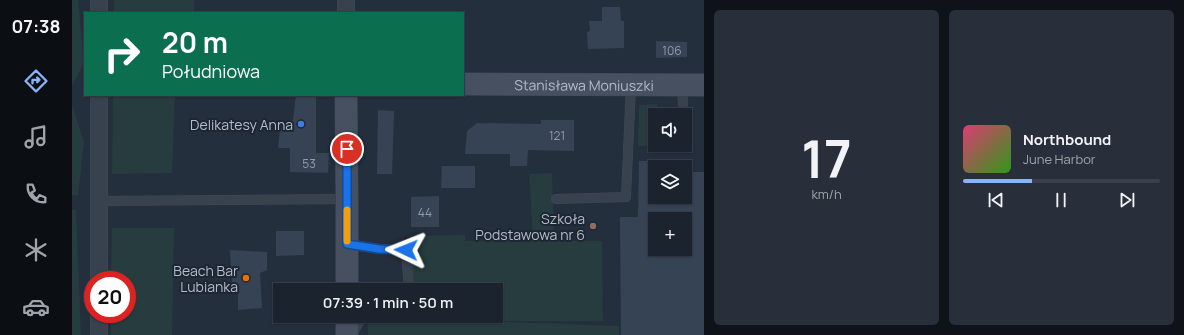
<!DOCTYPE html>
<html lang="pl">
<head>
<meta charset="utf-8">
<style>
  body { margin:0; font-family:Manrope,sans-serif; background:#282f3a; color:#f1f3f6; height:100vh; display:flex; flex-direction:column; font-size:15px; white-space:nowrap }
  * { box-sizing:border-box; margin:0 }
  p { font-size:13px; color:#a0a4aa }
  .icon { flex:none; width:22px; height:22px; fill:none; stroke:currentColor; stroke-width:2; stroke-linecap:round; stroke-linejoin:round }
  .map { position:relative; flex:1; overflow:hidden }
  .details { display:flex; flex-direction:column; gap:10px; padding:10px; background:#0f1319; width:480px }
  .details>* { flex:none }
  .banner { position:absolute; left:12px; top:12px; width:380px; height:84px; border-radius:0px; box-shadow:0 1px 3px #0004,0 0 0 1px #39404a; background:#0b6e4f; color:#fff; overflow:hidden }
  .buttons { position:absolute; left:576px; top:108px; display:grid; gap:8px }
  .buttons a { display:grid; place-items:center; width:44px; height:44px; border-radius:0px; background:#1b232e; box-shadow:0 1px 3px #0004,0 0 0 1px #39404a; font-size:20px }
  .speed { position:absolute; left:12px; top:271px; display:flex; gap:8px; font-size:20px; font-weight:700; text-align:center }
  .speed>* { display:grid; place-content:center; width:52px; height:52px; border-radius:50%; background:#1b232e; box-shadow:0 1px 3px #0004,0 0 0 1px #39404a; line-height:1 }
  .speed .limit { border:6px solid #d22; background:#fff; color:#111 }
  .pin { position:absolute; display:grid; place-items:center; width:34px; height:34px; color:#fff; margin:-17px; border:2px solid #fff; border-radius:50%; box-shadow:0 1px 4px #0007 }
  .me { position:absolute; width:44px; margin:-22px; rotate:272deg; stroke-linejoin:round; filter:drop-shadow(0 0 3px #0008) }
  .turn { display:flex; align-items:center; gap:14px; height:84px; padding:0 12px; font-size:18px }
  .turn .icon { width:52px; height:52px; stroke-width:2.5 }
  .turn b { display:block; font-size:28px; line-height:34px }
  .details .widget { flex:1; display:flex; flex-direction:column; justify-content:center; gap:6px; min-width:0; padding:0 14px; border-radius:6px; background:#282f3a }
  .details .dial { align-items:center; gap:0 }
  .dial b { font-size:52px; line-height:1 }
  .song { display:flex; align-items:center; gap:12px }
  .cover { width:48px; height:48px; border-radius:6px; background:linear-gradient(135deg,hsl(340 70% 55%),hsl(110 70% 35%)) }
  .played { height:4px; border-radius:2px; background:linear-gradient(90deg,#8ab4f8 35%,#39404a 35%) }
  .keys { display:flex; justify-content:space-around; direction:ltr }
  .details .tiles { flex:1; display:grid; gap:10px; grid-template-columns:repeat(2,1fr) }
  .trip { position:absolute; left:201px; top:283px; width:230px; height:40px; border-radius:0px; background:#1b232e; box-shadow:0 1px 3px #0004,0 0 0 1px #39404a; font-weight:600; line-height:40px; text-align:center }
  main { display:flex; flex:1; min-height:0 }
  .tab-bar { display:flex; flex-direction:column; width:72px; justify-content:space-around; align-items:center; background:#0b0e12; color:#a0a4aa }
  .tab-bar .icon { width:28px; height:28px }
  .tab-bar .current { color:#8ab4f8 }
  .tab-bar b { font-size:18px; color:#f1f3f6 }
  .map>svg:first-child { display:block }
  .green { fill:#263c3f }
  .building { fill:#364354; fill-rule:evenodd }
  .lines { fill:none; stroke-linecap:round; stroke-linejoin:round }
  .lane-casing { stroke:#414a57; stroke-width:10 }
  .street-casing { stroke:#414a57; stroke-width:18 }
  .secondary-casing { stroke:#414a57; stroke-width:23 }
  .lane { stroke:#38414e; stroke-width:9 }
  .street { stroke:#38414e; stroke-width:17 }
  .secondary { stroke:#465061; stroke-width:22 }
  .route-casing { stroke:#114b97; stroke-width:10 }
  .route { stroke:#1a73e8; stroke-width:7 }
  .slow { stroke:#f59e0b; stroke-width:7 }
  .shop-dot { fill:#3f7fe0; stroke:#1d2633; stroke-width:1.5 }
  .education-dot { fill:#8d6e63; stroke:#1d2633; stroke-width:1.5 }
  .food-dot { fill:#e8710a; stroke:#1d2633; stroke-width:1.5 }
  .labels { text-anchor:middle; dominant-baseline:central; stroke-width:4; stroke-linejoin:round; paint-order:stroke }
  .number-label { font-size:12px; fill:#929caa }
  .street-label { font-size:14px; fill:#b4bcc9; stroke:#1d2633 }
  .poi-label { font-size:14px; fill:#b4bcc9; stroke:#1d2633; text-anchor:end }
</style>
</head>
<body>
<main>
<nav class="tab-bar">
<b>07:38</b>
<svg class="icon current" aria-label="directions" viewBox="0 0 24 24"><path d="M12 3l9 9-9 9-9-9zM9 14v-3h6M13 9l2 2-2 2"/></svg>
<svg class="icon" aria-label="music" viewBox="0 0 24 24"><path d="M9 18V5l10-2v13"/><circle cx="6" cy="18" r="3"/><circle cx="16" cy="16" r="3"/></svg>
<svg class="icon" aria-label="phone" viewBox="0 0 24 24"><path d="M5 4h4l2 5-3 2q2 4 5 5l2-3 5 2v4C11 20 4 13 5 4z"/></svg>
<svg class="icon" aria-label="climate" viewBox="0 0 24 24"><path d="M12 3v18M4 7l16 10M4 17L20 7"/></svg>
<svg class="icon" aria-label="car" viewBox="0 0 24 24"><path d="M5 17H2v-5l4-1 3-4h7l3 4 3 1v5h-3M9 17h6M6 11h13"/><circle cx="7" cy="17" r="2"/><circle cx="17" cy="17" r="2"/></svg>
</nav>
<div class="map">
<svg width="632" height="335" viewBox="0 0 632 335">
  <rect width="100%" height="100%" fill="#242f3e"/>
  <g class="green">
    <path d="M0 0H6L12 62 0 86Z"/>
    <rect x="42" y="0" width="80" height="13"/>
    <path d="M41 95H103L100 173 40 174Z"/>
    <path d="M585 104V115H583L584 145 566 146 567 105Z"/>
    <path d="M0 105 12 142 6 195H0Z"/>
    <path d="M480 173 482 238 461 239 457 174Z"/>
    <path d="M0 210H4L9 335H0Z"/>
    <path d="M40 228H102L100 335H39V314H55V280H39Z"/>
    <path d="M393 235V241H530L531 321H412L547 326V335H296V324L316 316H424V290H340L338 236Z"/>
  </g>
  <g class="building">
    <path d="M530 7H548L549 21H552V48L516 49 515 32 518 31 517 21H530Z"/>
    <path d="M584 41 615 42V57L584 58Z"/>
    <path d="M224 95H244V153H257L256 173 218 172V148H206L208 128 221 120Z"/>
    <path d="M306 110 322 111 320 174H305Z"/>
    <path d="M469 120H502V151L456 150 455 166H438V154H393L395 131 405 123 469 124Z"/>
    <path d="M567 161H595V167H583V197H613V172H632V335H549L548 217H566ZM583 219H613V249H583Z"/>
    <path d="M370 166H403V188H369Z"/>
    <path d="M367 196V227H339V197Z"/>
    <path d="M204 231H232V255L204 256Z"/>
    <path d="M158 250 195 252V270L188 273 190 308 166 310V284L160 282Z"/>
  </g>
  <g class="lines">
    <defs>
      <g id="lane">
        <path d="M610 85 611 104"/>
        <path d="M484 199 554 197 559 85"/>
        <path d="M27 201 275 199"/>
        <path d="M275 244 307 249 334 250 337 290"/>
        <path d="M280 334 289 319 294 316"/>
      </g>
      <g id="street">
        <path d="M274 0V13"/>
        <path d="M27 13V0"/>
        <path d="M27 280V95"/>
        <path d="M27 335V314"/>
      </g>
      <g id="secondary">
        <path id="s1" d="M391 84 632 85"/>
        <path d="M274 95 275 199V290"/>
        <path d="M275 316V335"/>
      </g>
    </defs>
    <use href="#lane" class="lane-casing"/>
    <use href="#street" class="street-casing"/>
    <use href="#secondary" class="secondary-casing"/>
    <use href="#lane" class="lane"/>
    <use href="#street" class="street"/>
    <use href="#secondary" class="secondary"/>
  </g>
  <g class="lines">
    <defs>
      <path id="route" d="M275 149V244L307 249 334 250"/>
    </defs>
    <use href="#route" class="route-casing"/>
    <use href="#route" class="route"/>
    <path class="slow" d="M275 241V210"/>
  </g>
  <circle class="shop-dot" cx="229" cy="124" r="4"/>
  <circle class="education-dot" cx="521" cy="226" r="4"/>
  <circle class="food-dot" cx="174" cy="278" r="4"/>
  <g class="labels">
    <g class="number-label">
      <text x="600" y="50">106</text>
      <text x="485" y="135">121</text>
      <text x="237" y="163">53</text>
      <text x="353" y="212">44</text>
    </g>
    <g class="street-label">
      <text stroke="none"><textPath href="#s1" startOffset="121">Stanisława Moniuszki</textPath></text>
    </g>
    <g class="poi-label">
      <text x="221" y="124">Delikatesy Anna</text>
      <text x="513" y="218">Szkoła<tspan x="513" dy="16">Podstawowa nr 6</tspan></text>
      <text x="166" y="270">Beach Bar<tspan x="166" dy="16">Lubianka</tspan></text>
    </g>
  </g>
</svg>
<div class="buttons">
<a><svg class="icon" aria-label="sound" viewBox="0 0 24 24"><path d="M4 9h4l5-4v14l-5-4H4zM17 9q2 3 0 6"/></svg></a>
<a><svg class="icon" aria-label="layers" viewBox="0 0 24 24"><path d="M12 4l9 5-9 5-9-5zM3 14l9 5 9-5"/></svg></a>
<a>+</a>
</div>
<div class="speed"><div class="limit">20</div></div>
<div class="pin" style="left:275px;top:149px;background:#d93025"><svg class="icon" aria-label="arrive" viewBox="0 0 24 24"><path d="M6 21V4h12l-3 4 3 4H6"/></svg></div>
<svg class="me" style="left:334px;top:250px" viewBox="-20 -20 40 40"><path d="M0-17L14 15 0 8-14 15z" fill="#1a73e8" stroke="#fff" stroke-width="4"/></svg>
<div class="trip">07:39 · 1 min · 50 m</div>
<div class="banner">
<div class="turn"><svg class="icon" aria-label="right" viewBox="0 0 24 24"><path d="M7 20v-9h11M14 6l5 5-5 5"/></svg><div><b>20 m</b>Południowa</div></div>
</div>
</div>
<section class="details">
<div class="tiles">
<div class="widget dial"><b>17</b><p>km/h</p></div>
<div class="widget">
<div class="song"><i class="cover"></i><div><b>Northbound</b><p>June Harbor</p></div></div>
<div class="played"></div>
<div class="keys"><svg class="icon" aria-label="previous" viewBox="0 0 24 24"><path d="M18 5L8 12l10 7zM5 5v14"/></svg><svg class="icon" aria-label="pause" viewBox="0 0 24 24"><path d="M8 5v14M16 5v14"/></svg><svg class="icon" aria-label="next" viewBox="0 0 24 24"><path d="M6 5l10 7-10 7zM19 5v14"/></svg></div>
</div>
</div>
</section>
</main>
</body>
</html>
